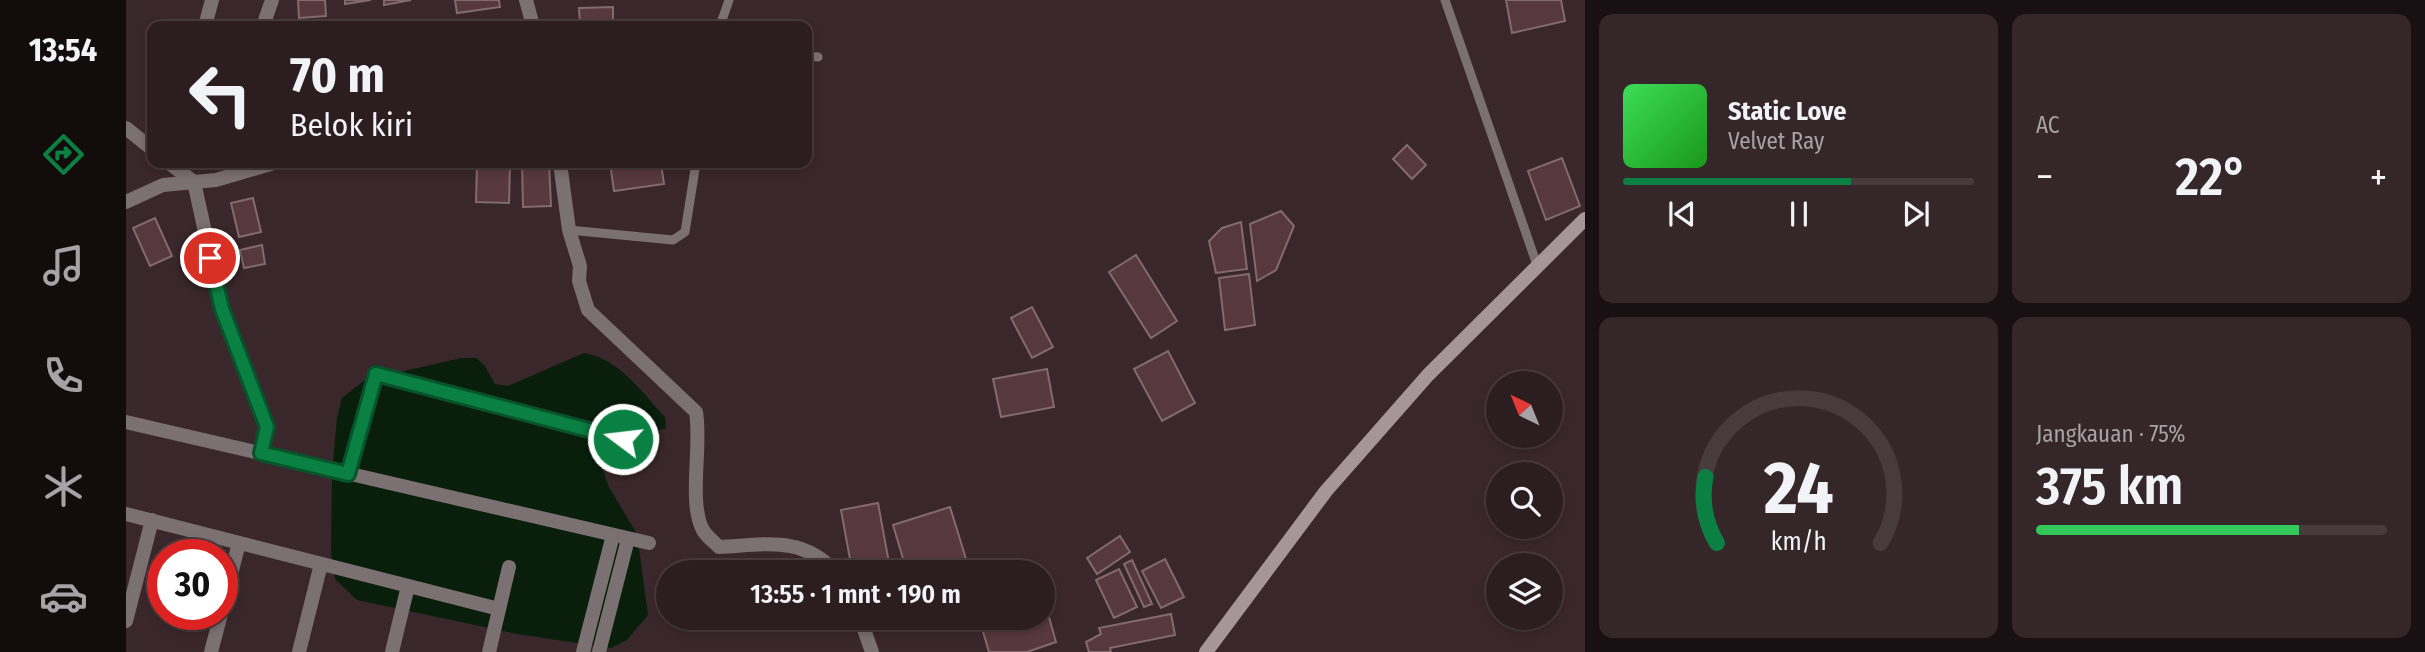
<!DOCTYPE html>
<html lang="id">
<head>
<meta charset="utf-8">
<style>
  body { margin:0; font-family:"Fira Sans Condensed",sans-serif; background:#342629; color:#f1f3f6; height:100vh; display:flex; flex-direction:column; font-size:26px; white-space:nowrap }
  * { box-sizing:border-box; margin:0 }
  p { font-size:23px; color:#a6a2a5 }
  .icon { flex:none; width:38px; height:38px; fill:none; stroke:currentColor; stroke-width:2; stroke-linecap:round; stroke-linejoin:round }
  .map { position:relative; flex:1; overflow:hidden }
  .details { display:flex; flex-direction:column; gap:14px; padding:14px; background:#181012; width:840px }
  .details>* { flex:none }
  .hud { position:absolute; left:21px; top:21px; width:665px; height:147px; border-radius:14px; box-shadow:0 4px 10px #0003,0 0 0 2px #483b3e; background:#2c1d20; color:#f1f3f6; overflow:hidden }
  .needle { width:46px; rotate:317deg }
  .fabs { position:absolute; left:1360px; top:371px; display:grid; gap:14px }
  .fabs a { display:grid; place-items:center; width:77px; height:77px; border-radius:50%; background:#2c1d20; box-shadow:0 4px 10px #0003,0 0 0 2px #483b3e; font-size:35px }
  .speed { position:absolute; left:21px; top:539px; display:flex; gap:14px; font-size:35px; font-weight:700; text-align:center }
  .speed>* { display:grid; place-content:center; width:91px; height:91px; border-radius:50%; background:#2c1d20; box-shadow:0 4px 10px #0003,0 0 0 2px #483b3e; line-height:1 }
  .speed .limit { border:10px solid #d22; background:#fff; color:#111 }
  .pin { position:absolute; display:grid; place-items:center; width:60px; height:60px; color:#fff; margin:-30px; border:4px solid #fff; border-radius:50%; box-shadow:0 2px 7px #0007 }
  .me { position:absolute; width:77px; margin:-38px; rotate:285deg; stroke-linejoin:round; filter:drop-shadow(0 0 5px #0008) }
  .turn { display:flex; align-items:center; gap:24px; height:147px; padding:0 28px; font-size:32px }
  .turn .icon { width:91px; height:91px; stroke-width:2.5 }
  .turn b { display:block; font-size:49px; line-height:60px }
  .big { font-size:52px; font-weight:600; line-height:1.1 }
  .details .widget { flex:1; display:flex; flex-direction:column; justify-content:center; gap:10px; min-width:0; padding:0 24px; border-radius:14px; background:#342629 }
  .details .dial { align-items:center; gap:0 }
  .dial svg { height:182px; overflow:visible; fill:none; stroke:#483b3e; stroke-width:7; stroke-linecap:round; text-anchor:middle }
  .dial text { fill:#f1f3f6; stroke:none }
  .song { display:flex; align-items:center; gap:21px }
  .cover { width:84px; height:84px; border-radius:10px; background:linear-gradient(135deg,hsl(130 70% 55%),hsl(120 70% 35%)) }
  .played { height:7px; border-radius:4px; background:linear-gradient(90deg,#0b8043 65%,#483b3e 65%) }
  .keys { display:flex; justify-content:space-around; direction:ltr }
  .heat { display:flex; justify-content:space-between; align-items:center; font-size:38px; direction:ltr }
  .charge { height:10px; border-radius:5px; background:linear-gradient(90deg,#34c759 75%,#483b3e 0) }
  .details .tiles { flex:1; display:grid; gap:14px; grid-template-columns:repeat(2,1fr) }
  .trip { position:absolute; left:530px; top:560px; width:399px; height:70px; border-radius:35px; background:#2c1d20; box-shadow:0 4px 10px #0003,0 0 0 2px #483b3e; font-weight:600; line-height:70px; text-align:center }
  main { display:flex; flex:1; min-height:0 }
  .tab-bar { display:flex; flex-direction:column; width:126px; justify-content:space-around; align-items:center; background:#120c0d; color:#a6a2a5 }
  .tab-bar .icon { width:49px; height:49px }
  .tab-bar .active { color:#0b8043 }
  .tab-bar b { font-size:32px; color:#f1f3f6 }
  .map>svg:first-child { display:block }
  .water { fill:#091f0c }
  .building { fill:#58383f; stroke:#826a6f; stroke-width:2 }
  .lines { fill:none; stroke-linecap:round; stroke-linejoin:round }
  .lane { stroke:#7b7072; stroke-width:9 }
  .street { stroke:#7b7072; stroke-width:14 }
  .secondary { stroke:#a79699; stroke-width:14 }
  .route-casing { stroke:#07532c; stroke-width:18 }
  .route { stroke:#0b8043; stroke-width:12 }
</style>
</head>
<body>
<main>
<nav class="tab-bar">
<b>13:54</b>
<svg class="icon active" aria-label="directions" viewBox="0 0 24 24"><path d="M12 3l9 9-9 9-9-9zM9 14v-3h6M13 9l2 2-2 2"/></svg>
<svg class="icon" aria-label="music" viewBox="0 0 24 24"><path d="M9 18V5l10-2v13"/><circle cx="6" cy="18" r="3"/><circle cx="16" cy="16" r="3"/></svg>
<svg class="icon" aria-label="phone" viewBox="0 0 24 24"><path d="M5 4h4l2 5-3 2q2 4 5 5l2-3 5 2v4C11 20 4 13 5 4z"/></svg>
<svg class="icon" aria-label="climate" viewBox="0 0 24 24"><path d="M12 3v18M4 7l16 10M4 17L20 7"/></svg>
<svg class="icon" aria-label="car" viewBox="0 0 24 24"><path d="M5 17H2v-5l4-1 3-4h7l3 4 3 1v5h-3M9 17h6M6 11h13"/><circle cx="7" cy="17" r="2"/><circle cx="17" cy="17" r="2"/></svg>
</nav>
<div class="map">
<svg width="1459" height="652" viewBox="0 0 1459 652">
  <rect width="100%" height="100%" fill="#3a272b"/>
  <path class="water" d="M458 353C494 359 515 392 539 417L540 428 489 446 474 463 483 487 511 534 522 615 501 640 485 648 391 634 231 600 209 579 205 553 206 473 211 417 216 398 239 380 335 358H350L359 366 369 384 382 386Z"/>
  <g class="building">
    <path d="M172 0H199L200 16 173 18Z"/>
    <path d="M219 0H245L219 4Z"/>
    <path d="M258 0H285L258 5Z"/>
    <path d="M329 0H373L374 7 331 13Z"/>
    <path d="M1380 0H1435L1439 21 1386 33Z"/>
    <path d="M487 7V22L454 23 453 8Z"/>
    <path d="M344 22V26H316Z"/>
    <path d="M1281 145 1300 165 1286 179 1267 159Z"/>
    <path d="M1436 158 1454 206 1420 220 1402 171Z"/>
    <path d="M351 163H384L383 203 350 202Z"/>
    <path d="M396 163H423L425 206 397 207Z"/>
    <path d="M484 163H535L538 184 488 191Z"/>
    <path d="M127 198 135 232 113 237 105 203Z"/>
    <path d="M1155 211 1168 226 1150 270 1131 281 1124 224Z"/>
    <path d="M29 218 46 256 24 266 7 228Z"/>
    <path d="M1115 222 1121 269 1090 273 1083 241 1096 228Z"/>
    <path d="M136 245 139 264 118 268 114 250Z"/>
    <path d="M1010 255 1051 321 1025 338 983 272Z"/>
    <path d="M1123 274 1129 325 1099 330 1093 278Z"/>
    <path d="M906 307 927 347 906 358 885 318Z"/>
    <path d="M1042 351 1069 403 1036 421 1008 369Z"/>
    <path d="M921 369 928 407 875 417 867 379Z"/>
    <path d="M752 503 763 563 726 570 715 510Z"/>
    <path d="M824 507 841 562 807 572H781L767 525Z"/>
    <path d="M994 536 1004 552 971 574 961 558Z"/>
    <path d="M1039 559 1058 597 1035 608 1016 571Z"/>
    <path d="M1006 560 1026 604 1018 607 998 564Z"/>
    <path d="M993 569 1011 607 988 618 970 580Z"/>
    <path d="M917 596 930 642 901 652H863L853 618H917Z"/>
    <path d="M1045 614 1049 635 984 648 985 652H963L960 642 975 634 973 628Z"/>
  </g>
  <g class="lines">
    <g class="lane">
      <path d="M1319 0 1411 265"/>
      <path d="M594 26 603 0"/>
      <path d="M681 56 692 57"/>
      <path d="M443 230 547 240 559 232 570 163"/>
    </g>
    <g class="street">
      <path d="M400 0 407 26"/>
      <path d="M79 26 86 0"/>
      <path d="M137 26 146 0"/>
      <path d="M0 128 26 149"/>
      <path d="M43 163 68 182 96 309 141 427 135 453"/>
      <path d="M434 163 443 230 454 266 453 281 462 310 570 412C576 445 562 503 577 530 580 536 588 542 593 547 637 545 677 535 709 572"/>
      <path d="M0 202 37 185 90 180 148 163"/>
      <path d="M0 422 523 543"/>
      <path d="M222 474 250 374 497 439"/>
      <path d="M0 514 373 609"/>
      <path d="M96 609 113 543"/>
      <path d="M734 618 746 652"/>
      <path d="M0 621 26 520"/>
      <path d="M85 652 95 614"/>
      <path d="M173 652 195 564"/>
      <path d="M266 652 282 586"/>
      <path d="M363 652 383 567"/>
      <path d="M457 652 487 535"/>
      <path d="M473 652 502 539"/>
    </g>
    <path class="secondary" d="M1080 652 1200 491 1302 375 1459 219"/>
  </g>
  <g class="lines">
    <defs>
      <path id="route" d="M84 258 96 309 141 427 135 453 222 474 250 374 497 439"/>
    </defs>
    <use href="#route" class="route-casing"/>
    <use href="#route" class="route"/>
  </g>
</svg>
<div class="fabs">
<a><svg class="needle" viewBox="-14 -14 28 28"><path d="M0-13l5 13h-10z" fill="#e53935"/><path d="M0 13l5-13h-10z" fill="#a6a2a5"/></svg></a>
<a><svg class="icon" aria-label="search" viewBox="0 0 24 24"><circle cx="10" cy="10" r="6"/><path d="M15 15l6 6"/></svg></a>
<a><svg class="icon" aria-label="layers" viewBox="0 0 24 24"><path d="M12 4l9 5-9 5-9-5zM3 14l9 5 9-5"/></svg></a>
</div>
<div class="speed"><div class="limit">30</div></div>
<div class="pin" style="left:84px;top:258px;background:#d93025"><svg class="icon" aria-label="arrive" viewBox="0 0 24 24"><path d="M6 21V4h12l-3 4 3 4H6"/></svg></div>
<svg class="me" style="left:497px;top:439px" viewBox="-20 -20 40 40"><circle r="17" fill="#0b8043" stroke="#fff" stroke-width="3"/><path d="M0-11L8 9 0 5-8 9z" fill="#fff"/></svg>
<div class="trip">13:55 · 1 mnt · 190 m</div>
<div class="hud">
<div class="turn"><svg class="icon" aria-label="left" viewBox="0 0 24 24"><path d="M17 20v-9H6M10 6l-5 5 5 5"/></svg><div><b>70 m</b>Belok kiri</div></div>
</div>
</div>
<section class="details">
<div class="tiles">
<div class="widget">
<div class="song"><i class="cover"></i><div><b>Static Love</b><p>Velvet Ray</p></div></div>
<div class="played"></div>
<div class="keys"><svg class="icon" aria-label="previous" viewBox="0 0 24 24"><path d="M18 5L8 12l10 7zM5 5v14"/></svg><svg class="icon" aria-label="pause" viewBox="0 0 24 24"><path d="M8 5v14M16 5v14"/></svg><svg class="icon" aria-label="next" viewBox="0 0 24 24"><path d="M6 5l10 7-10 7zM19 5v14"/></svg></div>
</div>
<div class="widget"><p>AC</p>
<div class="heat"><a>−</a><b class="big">22°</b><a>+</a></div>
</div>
<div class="widget dial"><svg viewBox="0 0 100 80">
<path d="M14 69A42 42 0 1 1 86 69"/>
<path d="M14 69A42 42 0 0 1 9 40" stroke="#0b8043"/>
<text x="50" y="56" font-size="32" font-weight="700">24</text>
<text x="50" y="72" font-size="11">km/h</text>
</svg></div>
<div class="widget"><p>Jangkauan · 75%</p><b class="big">375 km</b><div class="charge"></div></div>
</div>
</section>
</main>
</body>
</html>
